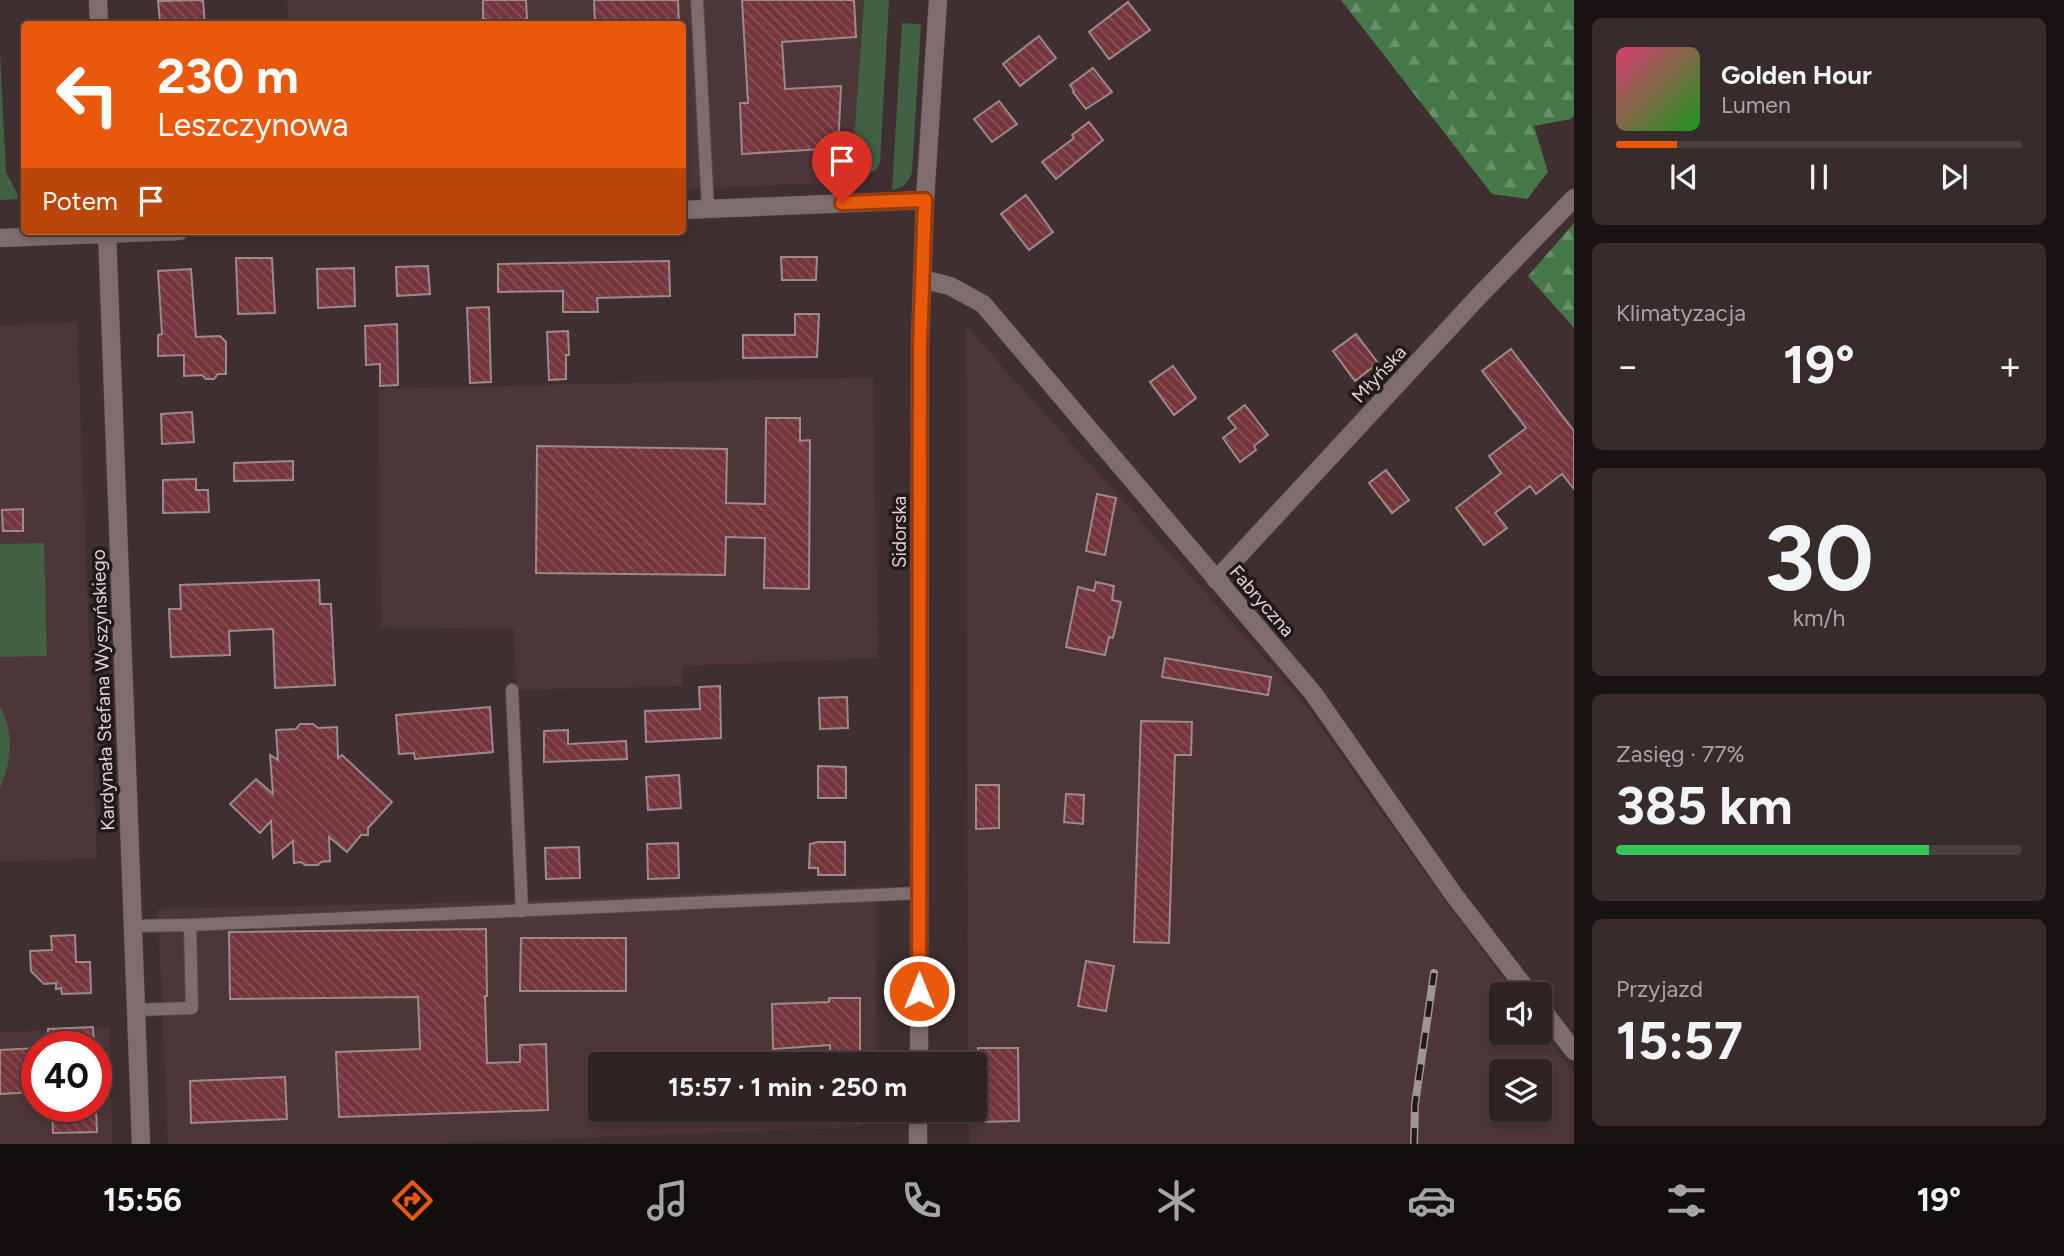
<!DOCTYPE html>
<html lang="pl">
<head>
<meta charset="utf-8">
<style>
  body { margin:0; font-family:Figtree,sans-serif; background:#372b2c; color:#f1f3f6; height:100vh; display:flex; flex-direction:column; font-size:26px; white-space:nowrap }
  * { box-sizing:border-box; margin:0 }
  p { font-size:23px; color:#a7a4a6 }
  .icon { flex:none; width:38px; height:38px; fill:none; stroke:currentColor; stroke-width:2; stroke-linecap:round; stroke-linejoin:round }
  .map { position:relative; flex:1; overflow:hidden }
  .side { display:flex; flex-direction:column; gap:18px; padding:18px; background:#1a1314; width:490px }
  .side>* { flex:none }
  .banner { position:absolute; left:21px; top:21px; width:665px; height:214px; border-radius:7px; box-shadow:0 4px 10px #0003,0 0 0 2px #4a4041; background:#ea580c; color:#fff; overflow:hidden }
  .tools { position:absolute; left:1489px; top:982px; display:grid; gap:14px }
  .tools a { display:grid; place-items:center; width:63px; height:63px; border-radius:7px; background:#2f2324; box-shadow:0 4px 10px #0003,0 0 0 2px #4a4041; font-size:35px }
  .speed { position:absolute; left:21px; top:1031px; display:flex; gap:14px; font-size:35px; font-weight:700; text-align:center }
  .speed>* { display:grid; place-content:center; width:91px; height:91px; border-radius:50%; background:#2f2324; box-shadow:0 4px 10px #0003,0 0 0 2px #4a4041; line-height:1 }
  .speed .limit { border:10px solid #d22; background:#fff; color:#111 }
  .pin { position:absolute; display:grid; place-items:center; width:60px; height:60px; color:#fff; margin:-72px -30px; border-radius:50% 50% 50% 0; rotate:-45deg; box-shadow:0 0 7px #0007 }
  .pin .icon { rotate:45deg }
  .me { position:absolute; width:77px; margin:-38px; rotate:0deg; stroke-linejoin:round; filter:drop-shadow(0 0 5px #0008) }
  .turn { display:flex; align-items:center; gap:24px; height:147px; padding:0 21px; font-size:32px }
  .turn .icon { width:91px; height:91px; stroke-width:2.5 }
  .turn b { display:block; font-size:49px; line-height:60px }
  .then { display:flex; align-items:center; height:66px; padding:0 21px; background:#0003; gap:14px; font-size:26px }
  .big { font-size:52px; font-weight:700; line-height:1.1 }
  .side .card { flex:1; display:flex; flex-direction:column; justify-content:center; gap:10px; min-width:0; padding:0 24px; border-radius:10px; background:#372b2c }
  .side .dial { align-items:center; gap:0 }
  .dial b { font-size:91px; line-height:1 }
  .song { display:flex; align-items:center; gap:21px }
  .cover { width:84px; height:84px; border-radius:10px; background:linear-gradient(135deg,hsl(340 70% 55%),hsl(120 70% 35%)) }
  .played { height:7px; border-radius:4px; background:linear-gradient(90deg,#ea580c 15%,#4a4041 15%) }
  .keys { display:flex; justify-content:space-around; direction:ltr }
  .heat { display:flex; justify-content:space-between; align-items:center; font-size:38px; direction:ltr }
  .charge { height:10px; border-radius:5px; background:linear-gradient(90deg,#34c759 77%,#4a4041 0) }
  .trip { position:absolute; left:588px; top:1052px; width:399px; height:70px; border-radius:7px; background:#2f2324; box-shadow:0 4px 10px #0003,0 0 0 2px #4a4041; font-weight:700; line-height:70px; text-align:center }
  .tab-bar { display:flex; height:112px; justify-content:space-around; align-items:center; background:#130e0e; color:#a7a4a6 }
  .tab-bar .icon { width:49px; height:49px }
  .tab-bar .selected { color:#ea580c }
  .tab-bar b { font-size:32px; color:#f1f3f6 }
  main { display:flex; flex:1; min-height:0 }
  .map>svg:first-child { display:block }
  .built { fill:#4d3637; fill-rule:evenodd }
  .green { fill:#426043 }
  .forest { fill:url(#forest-firs) }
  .building { fill:url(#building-back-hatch); stroke:#9d8a8b; stroke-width:2 }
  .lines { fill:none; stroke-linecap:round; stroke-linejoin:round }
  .lane-casing { stroke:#594c4d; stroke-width:14 }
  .street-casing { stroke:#594c4d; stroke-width:19 }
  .secondary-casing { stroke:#594c4d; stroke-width:19 }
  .lane { stroke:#7f6d6e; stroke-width:12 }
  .street { stroke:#7f6d6e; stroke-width:18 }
  .secondary { stroke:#7f6d6e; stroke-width:18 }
  .rail-casing { stroke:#a09494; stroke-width:8 }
  .rail { stroke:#21191a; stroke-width:5; stroke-dasharray:16; stroke-linecap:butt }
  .route-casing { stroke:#983908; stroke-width:18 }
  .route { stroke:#ea580c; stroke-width:12 }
  .labels { text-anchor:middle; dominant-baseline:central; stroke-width:7; stroke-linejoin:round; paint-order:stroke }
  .street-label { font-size:19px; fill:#ded4d4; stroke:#21191a }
</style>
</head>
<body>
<main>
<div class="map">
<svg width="1574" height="1144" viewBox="0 0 1574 1144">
  <defs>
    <pattern id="forest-firs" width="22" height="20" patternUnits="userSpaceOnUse" patternTransform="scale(1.75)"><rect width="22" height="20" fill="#457748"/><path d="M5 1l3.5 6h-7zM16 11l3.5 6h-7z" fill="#68906a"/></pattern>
    <pattern id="building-back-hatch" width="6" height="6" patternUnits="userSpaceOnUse" patternTransform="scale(1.75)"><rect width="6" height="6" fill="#75353c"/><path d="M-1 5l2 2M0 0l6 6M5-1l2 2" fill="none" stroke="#885157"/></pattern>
  </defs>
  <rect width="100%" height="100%" fill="#3f2f30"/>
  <g class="built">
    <path d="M287 0H864L851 182 683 189 682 24H289Z"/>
    <path d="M77 322 97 858 0 862V326Z"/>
    <path d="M966 326 1301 699 1434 886 1515 994H1502V1032H1540V1028L1574 1074V1144H969L968 1110H975V1064H968ZM1502 1071H1540V1110H1502Z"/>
    <path d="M873 377 878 658 683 666V686L517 690 514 629 381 627 379 389Z"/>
    <path d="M876 886V1064H600V1110H874L860 1127 425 1144H168L158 909 516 901Z"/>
    <path d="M110 1028 112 1144H0V1032ZM37 1046H96V1106H37Z"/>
  </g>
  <g class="green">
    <path d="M864 0H889L880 163 876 170 851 182Z"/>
    <path d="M902 23 921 24 912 172C909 183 903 188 892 190Z"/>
    <path d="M0 52 6 172 18 195V199L0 200Z"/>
    <path d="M44 543 47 656 0 657V544Z"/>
    <path d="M0 706C14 732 12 761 0 788Z"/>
  </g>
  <g class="forest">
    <path d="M1341 0H1574V115L1571 119 1534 126 1548 172 1527 199 1492 194Z"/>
    <path d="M1574 223V328L1528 276Z"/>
  </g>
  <g class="building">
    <path d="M203 0 205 24H168V22H160L158 1Z"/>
    <path d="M483 0H526L527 18 519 24H486V19H483Z"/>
    <path d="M594 0H678L679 24H595Z"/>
    <path d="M742 0H854L856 37 782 42 785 89 841 86 838 148 742 154 740 103H748Z"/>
    <path d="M1128 2 1150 30 1109 59 1089 32Z"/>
    <path d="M1039 36 1056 58 1020 86 1003 64Z"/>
    <path d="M1093 68 1112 92 1086 109 1073 92 1074 91 1070 85Z"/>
    <path d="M999 101 1017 124 992 142 974 119Z"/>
    <path d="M1089 122 1103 140 1056 179 1042 162 1074 138 1072 135Z"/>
    <path d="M1026 195 1053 232 1029 250 1001 214Z"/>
    <path d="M781 257H817L816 280H782Z"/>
    <path d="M236 258H272L275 313 238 314Z"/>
    <path d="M669 261 670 296 597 298 598 312H563V291L498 292V264Z"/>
    <path d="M428 266 430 294 397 296 396 267Z"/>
    <path d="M354 268 355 306 318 308 317 269Z"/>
    <path d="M191 269 196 337 220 336 226 342V374H218L214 379H206L202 375 184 376V355L158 356V335L162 334 158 271Z"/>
    <path d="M489 307 491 382 470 383 467 308Z"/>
    <path d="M795 314H819L817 357 743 358V335H795Z"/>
    <path d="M397 324 398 385 380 386V364L366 365 365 326Z"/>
    <path d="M568 331 569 355H566V379L549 380 547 332Z"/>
    <path d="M1356 334 1378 363 1355 381 1333 351Z"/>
    <path d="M1511 349 1574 431V489L1562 474 1536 494 1530 486 1495 513 1507 528 1484 545 1456 508 1501 473 1489 456 1526 428 1482 371Z"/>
    <path d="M1173 366 1196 398 1174 415 1150 382Z"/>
    <path d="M1245 405 1268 435 1254 446 1256 450 1240 462 1223 438 1236 428 1228 418Z"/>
    <path d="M192 412 194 442 162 444 161 414Z"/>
    <path d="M766 418H800V441L810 440 809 589 764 588 765 538 726 537 725 575 536 573 537 446 727 449 726 503 765 504Z"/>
    <path d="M293 461V480L234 481V463Z"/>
    <path d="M1386 470 1409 500 1392 513 1369 483Z"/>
    <path d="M196 479V490H208L209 512 163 513V480Z"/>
    <path d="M1097 494 1116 498 1105 555 1086 551Z"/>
    <path d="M23 509V531H3L2 510Z"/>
    <path d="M319 580 320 604H331L335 685 275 688 273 629 229 631 230 655 171 657 169 609H181L180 585Z"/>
    <path d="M1096 582 1114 586 1112 600 1121 602 1113 638 1109 637 1105 655 1066 647 1078 587 1094 591Z"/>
    <path d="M1165 658 1271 677 1268 695 1162 677Z"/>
    <path d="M720 686 721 738 646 742 645 711 700 709 699 687Z"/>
    <path d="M847 697 848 728 820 729 819 698Z"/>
    <path d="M490 707 493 752 415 759 414 753 399 754 396 715Z"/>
    <path d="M1141 721 1192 722 1191 755H1175L1169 943 1134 942Z"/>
    <path d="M300 724H313L318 728 337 727 338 758 342 755 392 802 368 828V835H361L347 852 329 837 330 861 321 862 318 865H305L301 862 294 863 293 841 273 858 271 821 260 833 230 804 256 779 273 794 270 755 278 760 276 730 296 729Z"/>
    <path d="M568 730V744L626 741 627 759 544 762V731Z"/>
    <path d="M818 766 846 767V798H818Z"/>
    <path d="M679 775 681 808 648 810 646 777Z"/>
    <path d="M976 785H999V828L976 829Z"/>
    <path d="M1066 794 1084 795 1083 824 1064 822Z"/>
    <path d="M818 842H845V875H818V868H809L810 844Z"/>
    <path d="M678 843 679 878 648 879 647 844Z"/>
    <path d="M579 847 580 878 546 879 545 848Z"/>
    <path d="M486 929 487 996H485L487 1063 520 1062V1045L546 1044 548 1110 339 1117 336 1052 420 1049 418 997 230 999 229 932Z"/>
    <path d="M75 935 76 962H90L91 993 62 994 61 988 56 989V983L44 984 31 971 30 951 52 950 51 936Z"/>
    <path d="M521 938H626V991H520Z"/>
    <path d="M1086 961 1114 966 1106 1011 1078 1006Z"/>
    <path d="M829 998H860V1051H830V1045L773 1049 772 1004 829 1002Z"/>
    <path d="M93 1027 94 1046H49L48 1029Z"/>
    <path d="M37 1048V1092L0 1094V1050Z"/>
    <path d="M978 1048H1018L1019 1121 979 1122Z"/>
    <path d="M285 1077 287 1119 191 1123 190 1081Z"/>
    <path d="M52 1106H96L97 1132 53 1133Z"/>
  </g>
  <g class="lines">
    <defs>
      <g id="lane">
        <path d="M697 0 708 209"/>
        <path d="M512 690 522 911"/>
        <path d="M190 925 920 893"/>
        <path d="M133 926 190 925 192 1008 136 1010"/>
      </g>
      <g id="street">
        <path d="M98 0 99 24"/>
        <path d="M682 210 925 200"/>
        <path d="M107 231 141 1144"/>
        <path d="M0 238 180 231"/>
        <path d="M922 279 950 286 983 304 1313 693 1454 895 1530 994"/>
        <path d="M1216 580 1479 296 1574 198"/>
        <path d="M1540 1007 1574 1051"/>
      </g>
      <g id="secondary">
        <path d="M919 1064 920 345 925 200 938 0"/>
        <path d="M918 1144V1110"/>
      </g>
    </defs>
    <use href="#lane" class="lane-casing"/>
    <use href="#street" class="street-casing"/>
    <use href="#secondary" class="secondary-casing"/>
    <use href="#lane" class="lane"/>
    <use href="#street" class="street"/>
    <use href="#secondary" class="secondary"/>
    <defs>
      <path id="rail" d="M1414 1144 1415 1104 1434 973"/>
    </defs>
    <use href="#rail" class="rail-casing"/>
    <use href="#rail" class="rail"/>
  </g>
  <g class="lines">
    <defs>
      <path id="route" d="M842 203 925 200 920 345 919 991"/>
    </defs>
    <use href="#route" class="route-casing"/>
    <use href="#route" class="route"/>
  </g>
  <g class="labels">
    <g class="street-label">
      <text transform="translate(1379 374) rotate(-47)">Młyńska</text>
      <text transform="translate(899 532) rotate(-90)">Sidorska</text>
      <text transform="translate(1262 601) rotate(49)">Fabryczna</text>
      <text transform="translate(103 690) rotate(-92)">Kardynała Stefana Wyszyńskiego</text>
    </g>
  </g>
</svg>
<div class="tools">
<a><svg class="icon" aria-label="sound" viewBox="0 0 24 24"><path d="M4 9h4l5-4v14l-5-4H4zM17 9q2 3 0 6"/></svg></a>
<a><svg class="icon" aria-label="layers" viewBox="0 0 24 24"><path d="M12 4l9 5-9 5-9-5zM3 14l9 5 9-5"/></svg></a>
</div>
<div class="speed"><div class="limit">40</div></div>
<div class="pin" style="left:842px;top:203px;background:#d93025"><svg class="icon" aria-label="arrive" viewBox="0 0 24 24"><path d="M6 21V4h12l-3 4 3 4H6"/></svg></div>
<svg class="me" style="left:919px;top:991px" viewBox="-20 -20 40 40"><circle r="17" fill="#ea580c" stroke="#fff" stroke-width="3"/><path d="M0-11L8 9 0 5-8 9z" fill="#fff"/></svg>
<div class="trip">15:57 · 1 min · 250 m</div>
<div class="banner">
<div class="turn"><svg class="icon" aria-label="left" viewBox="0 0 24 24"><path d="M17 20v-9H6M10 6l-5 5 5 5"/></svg><div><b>230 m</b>Leszczynowa</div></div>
<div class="then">Potem<svg class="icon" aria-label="arrive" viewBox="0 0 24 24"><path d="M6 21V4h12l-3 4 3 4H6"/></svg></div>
</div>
</div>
<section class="side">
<div class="card">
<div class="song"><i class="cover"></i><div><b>Golden Hour</b><p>Lumen</p></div></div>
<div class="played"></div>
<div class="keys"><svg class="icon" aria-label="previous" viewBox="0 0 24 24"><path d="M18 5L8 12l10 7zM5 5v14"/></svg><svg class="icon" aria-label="pause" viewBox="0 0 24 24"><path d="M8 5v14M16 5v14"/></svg><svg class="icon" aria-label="next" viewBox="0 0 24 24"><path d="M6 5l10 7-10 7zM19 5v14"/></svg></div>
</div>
<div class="card"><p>Klimatyzacja</p>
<div class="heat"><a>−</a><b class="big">19°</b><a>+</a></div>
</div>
<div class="card dial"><b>30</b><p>km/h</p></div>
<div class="card"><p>Zasięg · 77%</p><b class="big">385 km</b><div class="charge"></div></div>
<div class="card"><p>Przyjazd</p><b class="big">15:57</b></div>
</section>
</main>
<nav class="tab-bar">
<b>15:56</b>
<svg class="icon selected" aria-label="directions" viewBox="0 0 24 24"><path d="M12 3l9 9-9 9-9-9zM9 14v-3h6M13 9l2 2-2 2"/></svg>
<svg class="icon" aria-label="music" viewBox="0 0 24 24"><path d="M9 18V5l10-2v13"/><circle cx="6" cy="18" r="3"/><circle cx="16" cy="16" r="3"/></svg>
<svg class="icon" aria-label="phone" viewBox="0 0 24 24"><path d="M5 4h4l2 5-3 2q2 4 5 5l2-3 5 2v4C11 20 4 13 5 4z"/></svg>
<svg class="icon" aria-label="climate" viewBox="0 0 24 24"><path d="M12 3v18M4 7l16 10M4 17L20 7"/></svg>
<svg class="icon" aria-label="car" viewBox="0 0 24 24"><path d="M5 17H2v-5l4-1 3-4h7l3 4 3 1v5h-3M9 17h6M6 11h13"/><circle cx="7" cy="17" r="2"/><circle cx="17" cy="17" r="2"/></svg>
<svg class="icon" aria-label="filters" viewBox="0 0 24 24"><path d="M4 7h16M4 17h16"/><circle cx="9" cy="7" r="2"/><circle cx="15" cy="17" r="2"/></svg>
<b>19°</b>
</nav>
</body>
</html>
